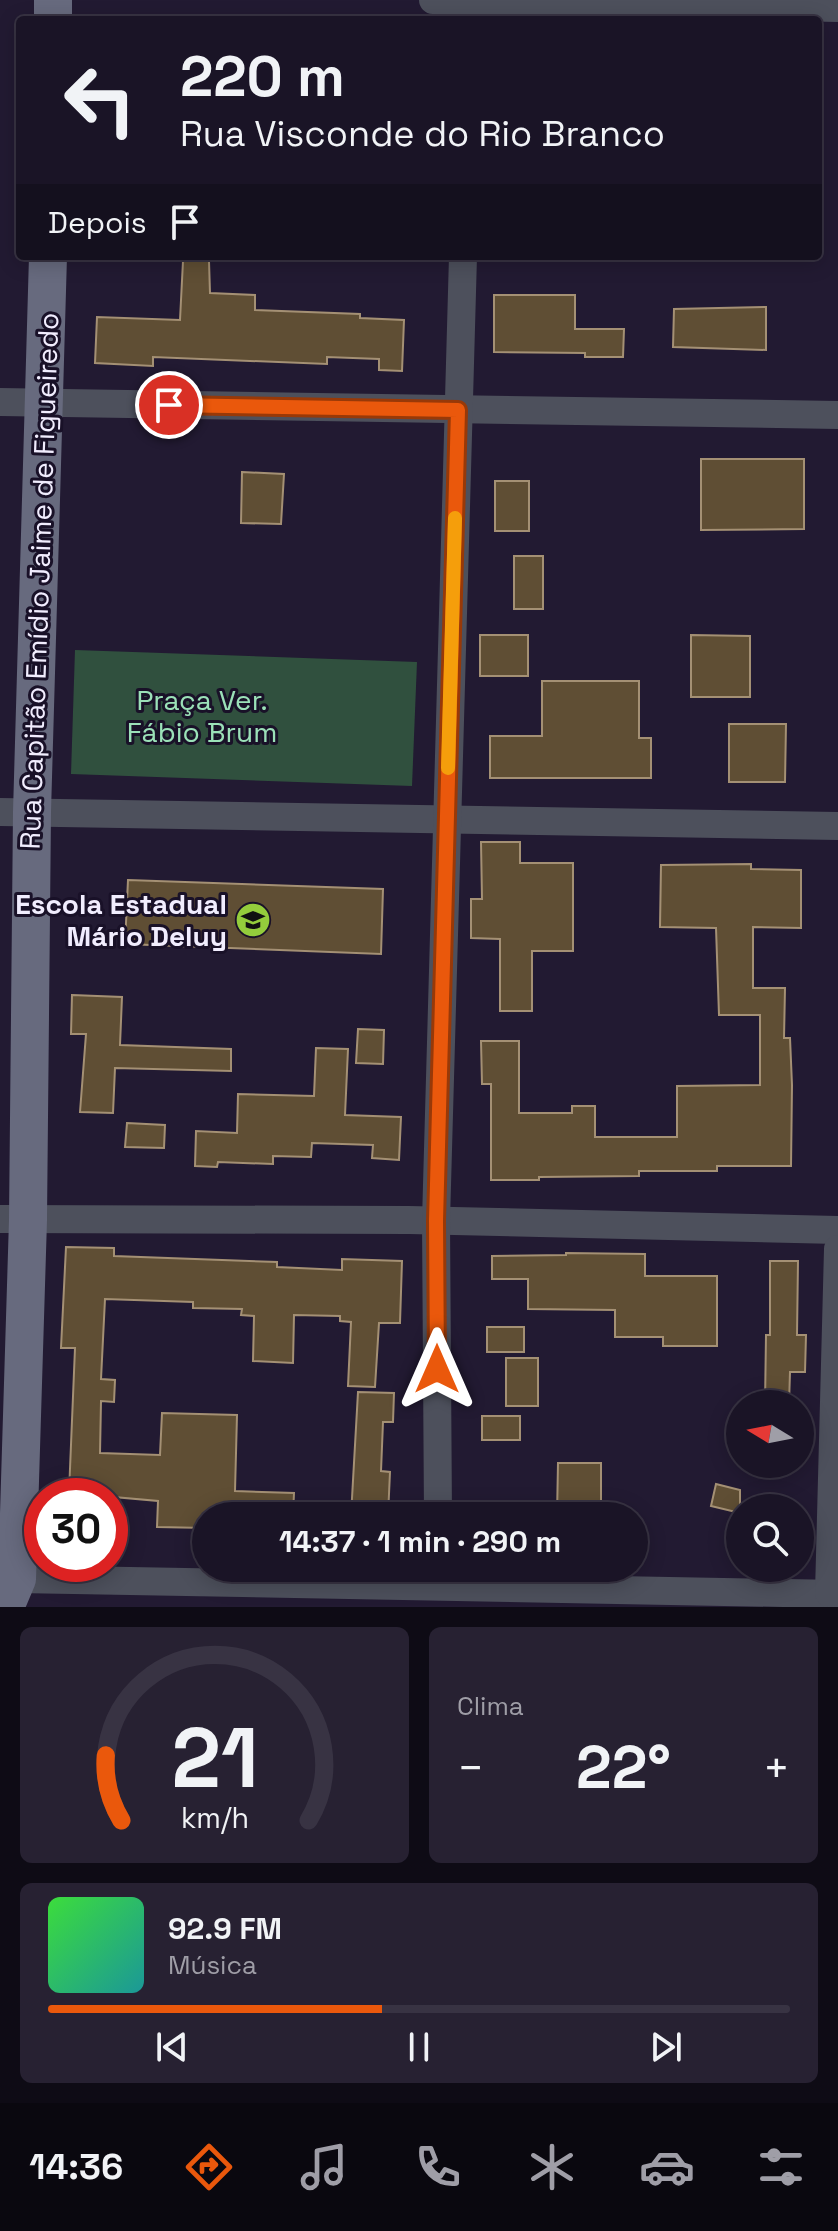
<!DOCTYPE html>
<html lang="pt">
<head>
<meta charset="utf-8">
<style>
  body { margin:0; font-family:"Space Grotesk",sans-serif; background:#272132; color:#f1f3f6; height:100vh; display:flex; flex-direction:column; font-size:30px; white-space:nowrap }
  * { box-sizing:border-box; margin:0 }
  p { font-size:26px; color:#9f9ea7 }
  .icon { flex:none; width:44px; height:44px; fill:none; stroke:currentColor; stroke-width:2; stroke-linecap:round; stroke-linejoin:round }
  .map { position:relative; height:1607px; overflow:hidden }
  .side { display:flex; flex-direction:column; gap:20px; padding:20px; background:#0e0b15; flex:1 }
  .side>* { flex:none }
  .top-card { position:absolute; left:16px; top:16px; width:806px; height:244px; border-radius:8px; box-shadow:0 4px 20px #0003,0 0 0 2px #383343; background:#1a1426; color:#f1f3f6; overflow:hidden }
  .needle { width:52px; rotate:280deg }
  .tools { position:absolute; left:726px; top:1390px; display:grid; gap:16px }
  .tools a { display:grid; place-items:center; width:88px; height:88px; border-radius:50%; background:#1a1426; box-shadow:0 4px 20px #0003,0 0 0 2px #383343; font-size:40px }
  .speed { position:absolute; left:24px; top:1478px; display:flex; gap:16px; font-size:40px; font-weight:700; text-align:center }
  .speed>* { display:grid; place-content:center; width:104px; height:104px; border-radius:50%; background:#1a1426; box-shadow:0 4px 20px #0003,0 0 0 2px #383343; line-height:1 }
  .speed .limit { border:12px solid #d22; background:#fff; color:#111 }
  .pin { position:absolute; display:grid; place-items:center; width:68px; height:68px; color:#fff; margin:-34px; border:4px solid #fff; border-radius:50%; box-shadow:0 2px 8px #0007 }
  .me { position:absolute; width:88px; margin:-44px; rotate:0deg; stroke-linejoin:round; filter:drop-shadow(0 0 6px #0008) }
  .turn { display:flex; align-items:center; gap:28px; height:168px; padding:0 32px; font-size:36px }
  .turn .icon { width:104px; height:104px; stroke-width:2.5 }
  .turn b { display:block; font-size:56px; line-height:68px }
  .then { display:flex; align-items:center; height:76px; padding:0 32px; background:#0003; gap:16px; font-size:30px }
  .big { font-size:60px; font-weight:700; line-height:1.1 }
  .side .widget { flex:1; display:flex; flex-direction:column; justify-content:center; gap:12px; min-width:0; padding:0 28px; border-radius:12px; background:#272132 }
  .side .dial { align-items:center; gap:0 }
  .dial svg { height:208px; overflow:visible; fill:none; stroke:#383343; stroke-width:7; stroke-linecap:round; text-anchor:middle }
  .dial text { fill:#f1f3f6; stroke:none }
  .song { display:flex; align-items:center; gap:24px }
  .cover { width:96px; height:96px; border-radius:12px; background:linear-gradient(135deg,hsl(120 70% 55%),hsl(180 70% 35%)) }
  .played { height:8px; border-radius:4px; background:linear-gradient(90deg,#ea580c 45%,#383343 45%) }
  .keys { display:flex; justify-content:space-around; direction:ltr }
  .heat { display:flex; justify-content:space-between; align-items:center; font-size:44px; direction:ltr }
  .side .tiles { flex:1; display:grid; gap:20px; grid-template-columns:1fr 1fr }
  .widget:last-child { grid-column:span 2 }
  .trip { position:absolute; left:192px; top:1502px; width:456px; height:80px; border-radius:40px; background:#1a1426; box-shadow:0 4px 20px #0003,0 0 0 2px #383343; font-weight:700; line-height:80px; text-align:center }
  .tab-bar { display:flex; height:128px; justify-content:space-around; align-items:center; background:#0a080f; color:#9f9ea7 }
  .tab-bar .icon { width:56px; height:56px }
  .tab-bar .active { color:#ea580c }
  .tab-bar b { font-size:36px; color:#f1f3f6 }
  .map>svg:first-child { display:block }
  .green { fill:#30503e }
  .building { fill:#5f4e34; stroke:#a49074; stroke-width:2 }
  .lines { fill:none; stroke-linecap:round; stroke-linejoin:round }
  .street { stroke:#4d505c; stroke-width:28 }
  .secondary { stroke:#676a7e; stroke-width:38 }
  .route-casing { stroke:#983908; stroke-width:20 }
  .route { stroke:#ea580c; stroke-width:14 }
  .slow { stroke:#f59e0b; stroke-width:14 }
  .labels { text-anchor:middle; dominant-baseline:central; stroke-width:6; stroke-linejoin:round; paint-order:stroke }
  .street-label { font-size:28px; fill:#f1edfe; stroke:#191128 }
  .park-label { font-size:28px; fill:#9be1b8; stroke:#191128 }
  .poi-label { font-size:28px; font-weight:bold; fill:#f1edfe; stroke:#191128; text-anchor:end }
</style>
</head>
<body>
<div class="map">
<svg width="838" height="1607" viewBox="0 0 838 1607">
  <rect width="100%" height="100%" fill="#221a32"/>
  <path class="green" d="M75 650 417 662 412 786 71 774Z"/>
  <g class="building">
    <path d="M183 261H209L210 293 255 295V310L360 314V318L404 320 402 371 379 370V359L327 357V364L153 357V366L95 363 97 317 180 320Z"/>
    <path d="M494 295H575V329H624L623 357H585V353L494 352Z"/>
    <path d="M766 307V350L673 347 674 309Z"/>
    <path d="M701 459H804V529L701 530Z"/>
    <path d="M242 472 284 474 281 524 241 523Z"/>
    <rect x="495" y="481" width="34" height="50"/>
    <rect x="514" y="556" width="29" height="53"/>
    <rect x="480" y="635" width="48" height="41"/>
    <path d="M691 635 750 636V697H691Z"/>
    <path d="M542 681H639V738H651V778H490V736H542Z"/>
    <path d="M729 724H786L785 782H729Z"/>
    <path d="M481 842H520V863H573V951H532V1011H500V939L471 938V899H482Z"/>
    <path d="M751 864V869L801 870V928L753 927V988H785L784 1038H790L792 1085 791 1166H717V1171H639V1176L539 1177V1180H491V1084H482L481 1041H519V1113H572V1106H595V1137H677V1086L760 1085V1015H719L716 928 660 927 661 865Z"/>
    <path d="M128 880 383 889 381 954 125 944Z"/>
    <path d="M72 995 122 997 120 1045 231 1049V1071L115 1068 113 1113 80 1112 86 1034H71Z"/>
    <path d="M358 1029 384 1030 383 1064 356 1063Z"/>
    <path d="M316 1048 348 1049 345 1115 401 1117 399 1160 372 1158 373 1145 312 1143 311 1157 273 1156V1164L218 1162 217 1167 195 1166 196 1131 237 1133 238 1094 314 1096Z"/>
    <path d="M127 1123 165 1125 164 1148 125 1147Z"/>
    <path d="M66 1247 114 1248V1256L277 1262V1267L342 1270V1259L402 1261 400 1323H379L375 1387 348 1386 351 1322 340 1321V1316L294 1315 293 1363 253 1361 254 1316 241 1315 242 1309 193 1308V1302L105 1299 101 1379 115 1380 114 1402 101 1401 100 1453 160 1455 162 1413 237 1415 235 1491 294 1493 293 1516H206V1528L157 1527 158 1501 69 1493 75 1348H61Z"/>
    <path d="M566 1253 645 1254V1276H717V1346H663V1337H615V1310L528 1309V1279H492V1256L566 1255Z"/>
    <path d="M770 1261H798L797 1335H806L805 1372H790L789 1404H765L766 1335H770Z"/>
    <rect x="487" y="1327" width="37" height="25"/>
    <rect x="506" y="1358" width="32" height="48"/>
    <path d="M358 1392 394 1393 393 1422H383L381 1471 390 1472 388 1516H351Z"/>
    <rect x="482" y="1416" width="38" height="24"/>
    <path d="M558 1463H601V1516H557Z"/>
    <path d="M716 1484 740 1490V1513L711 1506Z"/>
  </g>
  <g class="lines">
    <g class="street">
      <path d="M433 0 838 8"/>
      <path d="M0 402 838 415"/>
      <path d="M0 812 838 826"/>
      <path d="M0 1219 409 1220 838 1230"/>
      <path d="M438 1516 436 1221 463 256"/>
      <path d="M17 1579 838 1594"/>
      <path d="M829 1593 838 1249"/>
    </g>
    <g class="secondary">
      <path d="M53 20V0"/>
      <path d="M1 1607 9 1598 17 1579 28 1220 32 812 48 256"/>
    </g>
  </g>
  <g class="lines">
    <defs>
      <path id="route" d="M169 405 458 410 436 1221 437 1369"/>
    </defs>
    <use href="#route" class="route-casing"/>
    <use href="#route" class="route"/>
    <path class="slow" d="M448 768 455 518"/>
  </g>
  <defs>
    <symbol id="school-disc" viewBox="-11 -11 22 22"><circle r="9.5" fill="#94cc3c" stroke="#191128"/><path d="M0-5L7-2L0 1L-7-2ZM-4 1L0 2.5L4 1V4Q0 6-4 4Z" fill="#111"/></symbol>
  </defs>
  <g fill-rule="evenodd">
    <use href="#school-disc" x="233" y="900" width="40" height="40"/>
  </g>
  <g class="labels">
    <g class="street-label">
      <text transform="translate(39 581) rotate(-88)">Rua Capitão Emídio Jaime de Figueiredo</text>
    </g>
    <g class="park-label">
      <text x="202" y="700">Praça Ver.<tspan x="202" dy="32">Fábio Brum</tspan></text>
    </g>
    <g class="poi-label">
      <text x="227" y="904">Escola Estadual<tspan x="227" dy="32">Mário Deluy</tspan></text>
    </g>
  </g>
</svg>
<div class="tools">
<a><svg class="needle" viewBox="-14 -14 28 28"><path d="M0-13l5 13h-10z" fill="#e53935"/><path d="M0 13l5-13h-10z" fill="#9f9ea7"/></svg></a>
<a><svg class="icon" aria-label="search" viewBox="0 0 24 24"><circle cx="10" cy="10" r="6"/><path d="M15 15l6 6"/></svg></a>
</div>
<div class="speed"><div class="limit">30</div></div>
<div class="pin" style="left:169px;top:405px;background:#d93025"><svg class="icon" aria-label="arrive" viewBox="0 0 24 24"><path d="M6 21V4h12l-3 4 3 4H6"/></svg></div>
<svg class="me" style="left:437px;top:1369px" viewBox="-20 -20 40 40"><path d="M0-17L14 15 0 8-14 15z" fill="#ea580c" stroke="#fff" stroke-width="4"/></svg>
<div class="trip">14:37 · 1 min · 290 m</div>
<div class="top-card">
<div class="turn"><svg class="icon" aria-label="left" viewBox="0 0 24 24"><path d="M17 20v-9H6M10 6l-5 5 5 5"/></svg><div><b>220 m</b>Rua Visconde do Rio Branco</div></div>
<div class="then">Depois<svg class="icon" aria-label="arrive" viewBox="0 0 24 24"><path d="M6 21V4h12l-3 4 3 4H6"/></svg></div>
</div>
</div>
<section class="side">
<div class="tiles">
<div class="widget dial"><svg viewBox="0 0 100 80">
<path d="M14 69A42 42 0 1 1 86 69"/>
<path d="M14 69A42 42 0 0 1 8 44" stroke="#ea580c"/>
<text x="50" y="56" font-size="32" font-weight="700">21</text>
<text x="50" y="72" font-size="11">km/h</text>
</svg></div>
<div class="widget"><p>Clima</p>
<div class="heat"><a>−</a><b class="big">22°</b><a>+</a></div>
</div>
<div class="widget">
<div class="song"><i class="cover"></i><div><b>92.9 FM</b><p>Música</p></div></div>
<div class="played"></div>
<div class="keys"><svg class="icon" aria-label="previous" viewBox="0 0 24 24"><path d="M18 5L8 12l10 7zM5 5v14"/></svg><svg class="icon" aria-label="pause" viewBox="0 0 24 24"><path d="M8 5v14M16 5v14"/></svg><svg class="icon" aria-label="next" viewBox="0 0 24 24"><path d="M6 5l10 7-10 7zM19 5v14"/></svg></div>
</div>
</div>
</section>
<nav class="tab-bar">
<b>14:36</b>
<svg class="icon active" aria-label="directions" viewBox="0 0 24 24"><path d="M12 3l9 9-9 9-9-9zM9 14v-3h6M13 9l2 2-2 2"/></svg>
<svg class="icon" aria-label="music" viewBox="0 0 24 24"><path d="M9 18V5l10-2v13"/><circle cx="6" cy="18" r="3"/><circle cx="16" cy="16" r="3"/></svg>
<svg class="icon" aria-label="phone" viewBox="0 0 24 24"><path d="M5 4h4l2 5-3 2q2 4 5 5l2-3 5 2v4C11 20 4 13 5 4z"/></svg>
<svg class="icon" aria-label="climate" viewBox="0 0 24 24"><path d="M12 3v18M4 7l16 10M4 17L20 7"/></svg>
<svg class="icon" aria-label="car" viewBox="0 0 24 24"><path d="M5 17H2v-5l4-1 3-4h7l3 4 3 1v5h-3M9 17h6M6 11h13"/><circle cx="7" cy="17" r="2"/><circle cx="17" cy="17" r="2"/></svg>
<svg class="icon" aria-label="filters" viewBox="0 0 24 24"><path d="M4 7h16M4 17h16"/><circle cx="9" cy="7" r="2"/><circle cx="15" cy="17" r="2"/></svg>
</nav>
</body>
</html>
